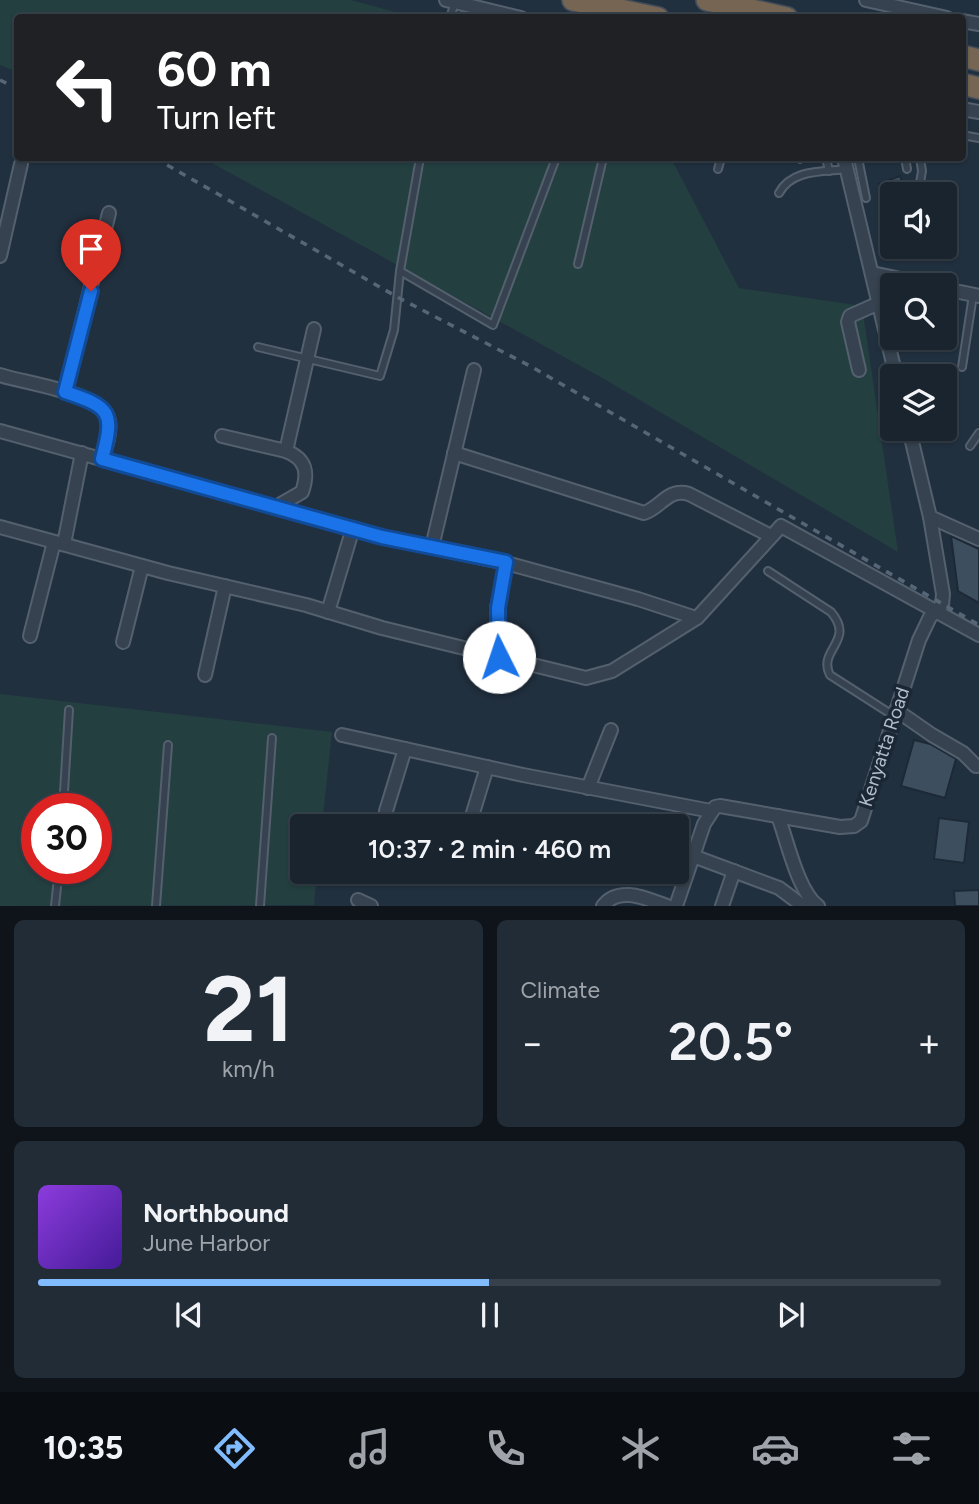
<!DOCTYPE html>
<html lang="en">
<head>
<meta charset="utf-8">
<style>
  body { margin:0; font-family:Figtree,sans-serif; background:#222c37; color:#f1f3f6; height:100vh; display:flex; flex-direction:column; font-size:26px; white-space:nowrap }
  * { box-sizing:border-box; margin:0 }
  p { font-size:23px; color:#9fa4aa }
  .icon { flex:none; width:38px; height:38px; fill:none; stroke:currentColor; stroke-width:2; stroke-linecap:round; stroke-linejoin:round }
  .map { position:relative; height:906px; overflow:hidden }
  .details { display:flex; flex-direction:column; gap:14px; padding:14px; background:#0e141a; flex:1 }
  .details>* { flex:none }
  .top-card { position:absolute; left:14px; top:14px; width:952px; height:147px; border-radius:7px; box-shadow:0 2px 5px #0004,0 0 0 2px #37414b; background:#202124; color:#fff; overflow:hidden }
  .fabs { position:absolute; left:880px; top:182px; display:grid; gap:14px }
  .fabs a { display:grid; place-items:center; width:77px; height:77px; border-radius:7px; background:#19242f; box-shadow:0 2px 5px #0004,0 0 0 2px #37414b; font-size:35px }
  .speed { position:absolute; left:21px; top:793px; display:flex; gap:14px; font-size:35px; font-weight:700; text-align:center }
  .speed>* { display:grid; place-content:center; width:91px; height:91px; border-radius:50%; background:#19242f; box-shadow:0 2px 5px #0004,0 0 0 2px #37414b; line-height:1 }
  .speed .limit { border:10px solid #d22; background:#fff; color:#111 }
  .pin { position:absolute; display:grid; place-items:center; width:60px; height:60px; color:#fff; margin:-72px -30px; border-radius:50% 50% 50% 0; rotate:-45deg; box-shadow:0 0 7px #0007 }
  .pin .icon { rotate:45deg }
  .me { position:absolute; width:77px; margin:-38px; rotate:356deg; stroke-linejoin:round; filter:drop-shadow(0 0 5px #0008) }
  .turn { display:flex; align-items:center; gap:24px; height:147px; padding:0 28px; font-size:32px }
  .turn .icon { width:91px; height:91px; stroke-width:2.5 }
  .turn b { display:block; font-size:49px; line-height:60px }
  .big { font-size:52px; font-weight:600; line-height:1.1 }
  .details .tile { flex:1; display:flex; flex-direction:column; justify-content:center; gap:10px; min-width:0; padding:0 24px; border-radius:10px; background:#222c37 }
  .details .dial { align-items:center; gap:0 }
  .dial b { font-size:91px; line-height:1 }
  .song { display:flex; align-items:center; gap:21px }
  .cover { width:84px; height:84px; border-radius:10px; background:linear-gradient(135deg,hsl(270 70% 55%),hsl(260 70% 35%)) }
  .played { height:7px; border-radius:4px; background:linear-gradient(90deg,#81bcff 50%,#37414b 50%) }
  .keys { display:flex; justify-content:space-around; direction:ltr }
  .heat { display:flex; justify-content:space-between; align-items:center; font-size:38px; direction:ltr }
  .details .tiles { flex:1; display:grid; gap:14px; grid-template-columns:1fr 1fr }
  .tile:last-child { grid-column:span 2 }
  .trip { position:absolute; left:290px; top:814px; width:399px; height:70px; border-radius:7px; background:#19242f; box-shadow:0 2px 5px #0004,0 0 0 2px #37414b; font-weight:600; line-height:70px; text-align:center }
  .dock { display:flex; height:112px; justify-content:space-around; align-items:center; background:#0a0e13; color:#9fa4aa }
  .dock .icon { width:49px; height:49px }
  .dock .selected { color:#81bcff }
  .dock b { font-size:32px; color:#f1f3f6 }
  .map>svg:first-child { display:block }
  .green { fill:#233f40; fill-rule:evenodd }
  .building { fill:#3d4f5e; stroke:#1d2936; stroke-width:2 }
  .lines { fill:none; stroke-linecap:round; stroke-linejoin:round }
  .lane-casing { stroke:#54606d; stroke-width:10 }
  .street-casing { stroke:#54606d; stroke-width:16 }
  .highway-casing { stroke:#414d5a; stroke-width:24 }
  .lane { stroke:#36424f; stroke-width:6 }
  .street { stroke:#36424f; stroke-width:12 }
  .highway { stroke:#756552; stroke-width:21 }
  .rail { stroke:#576676; stroke-width:3.5; stroke-dasharray:7 7; stroke-linecap:butt }
  .highway-bridge-casing { stroke:#414d5a; stroke-width:24; stroke-linecap:butt }
  .highway-bridge { stroke:#756552; stroke-width:21 }
  .route-casing { stroke:#114b97; stroke-width:18 }
  .route { stroke:#1a73e8; stroke-width:12 }
  .labels { text-anchor:middle; dominant-baseline:central; stroke-width:7; stroke-linejoin:round; paint-order:stroke }
  .street-label { font-size:19px; fill:#b1bdca; stroke:#1b2734 }
</style>
</head>
<body>
<div class="map">
<svg width="979" height="906" viewBox="0 0 979 906">
  <rect width="100%" height="100%" fill="#21303f"/>
  <g class="green">
    <path d="M0 0H351L413 17 18 18 17 72 0 65Z"/>
    <path d="M203 158H662L673 162 739 288 862 306 898 552 604 379Z"/>
    <path d="M0 694 332 732 322 826H303V872H317L314 905 0 906ZM37 808H96V868H37Z"/>
  </g>
  <g class="building">
    <path d="M900 176 906 194H892V227L889 228 879 184Z"/>
    <path d="M951 536 979 549V603L958 591Z"/>
    <path d="M914 740 930 744 956 759 945 798 901 786Z"/>
    <path d="M939 818 969 822 964 863 934 859Z"/>
    <path d="M979 890V906H955L954 891Z"/>
  </g>
  <g class="lines">
    <defs>
      <g id="lane">
        <path d="M450 18 455 2"/>
        <path d="M962 135 979 138"/>
        <path d="M800 158V159"/>
        <path d="M826 158 829 171"/>
        <path d="M858 158 866 198"/>
        <path d="M905 158 907 169"/>
        <path d="M718 169 721 158"/>
        <path d="M779 193C792 169 822 172 847 169"/>
        <path d="M918 194 922 171 920 158"/>
        <path d="M578 264 603 158"/>
        <path d="M400 271 493 325 556 158"/>
        <path d="M258 347 380 376 394 330 400 271 420 158"/>
        <path d="M962 367 973 295"/>
        <path d="M970 446 979 433"/>
        <path d="M768 571 831 612C856 641 817 650 830 675L894 716"/>
        <path d="M63 808 69 710"/>
        <path d="M55 906 59 868"/>
        <path d="M156 906 168 745"/>
        <path d="M260 906 272 738"/>
      </g>
      <g id="street">
        <path d="M446 0 521 18"/>
        <path d="M866 0 947 18"/>
        <path d="M962 21 979 24"/>
        <path d="M962 109 979 112"/>
        <path d="M844 158 896 376"/>
        <path d="M0 256 21 164"/>
        <path d="M872 273 929 285"/>
        <path d="M945 289 979 296"/>
        <path d="M859 370 848 322 850 316 879 303"/>
        <path d="M0 375C23 383 105 393 109 421 111 433 106 447 102 459"/>
        <path d="M65 392 109 213"/>
        <path d="M0 431 382 537 506 563 638 599 696 618"/>
        <path d="M222 436 286 451C306 459 309 472 302 492L276 507"/>
        <path d="M286 451 314 329"/>
        <path d="M454 453 644 513C662 507 667 488 689 494L771 536"/>
        <path d="M930 517 979 539"/>
        <path d="M0 527 168 573 306 605 382 628 586 678 612 671 697 618 781 526 979 635"/>
        <path d="M64 544 82 453"/>
        <path d="M432 547 474 370"/>
        <path d="M328 612 353 528"/>
        <path d="M30 636 54 542"/>
        <path d="M123 642 142 566"/>
        <path d="M499 657 497 608 506 563"/>
        <path d="M205 675 225 586"/>
        <path d="M896 710 932 735 963 753 976 766"/>
        <path d="M342 735 523 775 711 811"/>
        <path d="M588 788 611 730"/>
        <path d="M386 811 405 749"/>
        <path d="M778 816C787 840 798 892 818 906"/>
        <path d="M469 826 487 767"/>
        <path d="M693 856 779 888 803 906"/>
        <path d="M358 900 371 906"/>
        <path d="M603 906C619 885 647 899 667 906"/>
        <path d="M676 906 704 824 715 807 720 806 840 827 854 826 861 821 919 640 930 617 942 605 943 594 930 517 909 429"/>
        <path d="M722 906 734 871"/>
      </g>
      <g id="highway">
        <path d="M573 0 658 18"/>
        <path d="M707 0 726 4"/>
        <path d="M747 9 787 18"/>
        <path d="M962 56 979 60"/>
        <path d="M962 84 979 88"/>
      </g>
    </defs>
    <use href="#lane" class="lane-casing"/>
    <use href="#street" class="street-casing"/>
    <use href="#highway" class="highway-casing"/>
    <use href="#lane" class="lane"/>
    <use href="#street" class="street"/>
    <use href="#highway" class="highway"/>
    <g class="rail">
      <path d="M0 80 18 89"/>
      <path d="M155 158 399 298 532 367 979 625"/>
    </g>
    <defs>
      <path id="highway-bridge" d="M726 4 747 9"/>
    </defs>
    <use href="#highway-bridge" class="highway-bridge-casing"/>
    <use href="#highway-bridge" class="highway-bridge"/>
  </g>
  <g class="lines">
    <defs>
      <path id="route" d="M91 291 65 392C110 407 115 411 102 459L382 537 506 562 498 608 499 657"/>
    </defs>
    <use href="#route" class="route-casing"/>
    <use href="#route" class="route"/>
  </g>
  <g class="labels">
    <g class="street-label">
      <text transform="translate(884 747) rotate(-72)">Kenyatta Road</text>
    </g>
  </g>
</svg>
<div class="fabs">
<a><svg class="icon" aria-label="sound" viewBox="0 0 24 24"><path d="M4 9h4l5-4v14l-5-4H4zM17 9q2 3 0 6"/></svg></a>
<a><svg class="icon" aria-label="search" viewBox="0 0 24 24"><circle cx="10" cy="10" r="6"/><path d="M15 15l6 6"/></svg></a>
<a><svg class="icon" aria-label="layers" viewBox="0 0 24 24"><path d="M12 4l9 5-9 5-9-5zM3 14l9 5 9-5"/></svg></a>
</div>
<div class="speed"><div class="limit">30</div></div>
<div class="pin" style="left:91px;top:291px;background:#d93025"><svg class="icon" aria-label="arrive" viewBox="0 0 24 24"><path d="M6 21V4h12l-3 4 3 4H6"/></svg></div>
<svg class="me" style="left:499px;top:657px" viewBox="-20 -20 40 40"><circle r="19" fill="#fff"/><path d="M0-13L10 11 0 6-10 11z" fill="#1a73e8"/></svg>
<div class="trip">10:37 · 2 min · 460 m</div>
<div class="top-card">
<div class="turn"><svg class="icon" aria-label="left" viewBox="0 0 24 24"><path d="M17 20v-9H6M10 6l-5 5 5 5"/></svg><div><b>60 m</b>Turn left</div></div>
</div>
</div>
<section class="details">
<div class="tiles">
<div class="tile dial"><b>21</b><p>km/h</p></div>
<div class="tile"><p>Climate</p>
<div class="heat"><a>−</a><b class="big">20.5°</b><a>+</a></div>
</div>
<div class="tile">
<div class="song"><i class="cover"></i><div><b>Northbound</b><p>June Harbor</p></div></div>
<div class="played"></div>
<div class="keys"><svg class="icon" aria-label="previous" viewBox="0 0 24 24"><path d="M18 5L8 12l10 7zM5 5v14"/></svg><svg class="icon" aria-label="pause" viewBox="0 0 24 24"><path d="M8 5v14M16 5v14"/></svg><svg class="icon" aria-label="next" viewBox="0 0 24 24"><path d="M6 5l10 7-10 7zM19 5v14"/></svg></div>
</div>
</div>
</section>
<nav class="dock">
<b>10:35</b>
<svg class="icon selected" aria-label="directions" viewBox="0 0 24 24"><path d="M12 3l9 9-9 9-9-9zM9 14v-3h6M13 9l2 2-2 2"/></svg>
<svg class="icon" aria-label="music" viewBox="0 0 24 24"><path d="M9 18V5l10-2v13"/><circle cx="6" cy="18" r="3"/><circle cx="16" cy="16" r="3"/></svg>
<svg class="icon" aria-label="phone" viewBox="0 0 24 24"><path d="M5 4h4l2 5-3 2q2 4 5 5l2-3 5 2v4C11 20 4 13 5 4z"/></svg>
<svg class="icon" aria-label="climate" viewBox="0 0 24 24"><path d="M12 3v18M4 7l16 10M4 17L20 7"/></svg>
<svg class="icon" aria-label="car" viewBox="0 0 24 24"><path d="M5 17H2v-5l4-1 3-4h7l3 4 3 1v5h-3M9 17h6M6 11h13"/><circle cx="7" cy="17" r="2"/><circle cx="17" cy="17" r="2"/></svg>
<svg class="icon" aria-label="filters" viewBox="0 0 24 24"><path d="M4 7h16M4 17h16"/><circle cx="9" cy="7" r="2"/><circle cx="15" cy="17" r="2"/></svg>
</nav>
</body>
</html>
